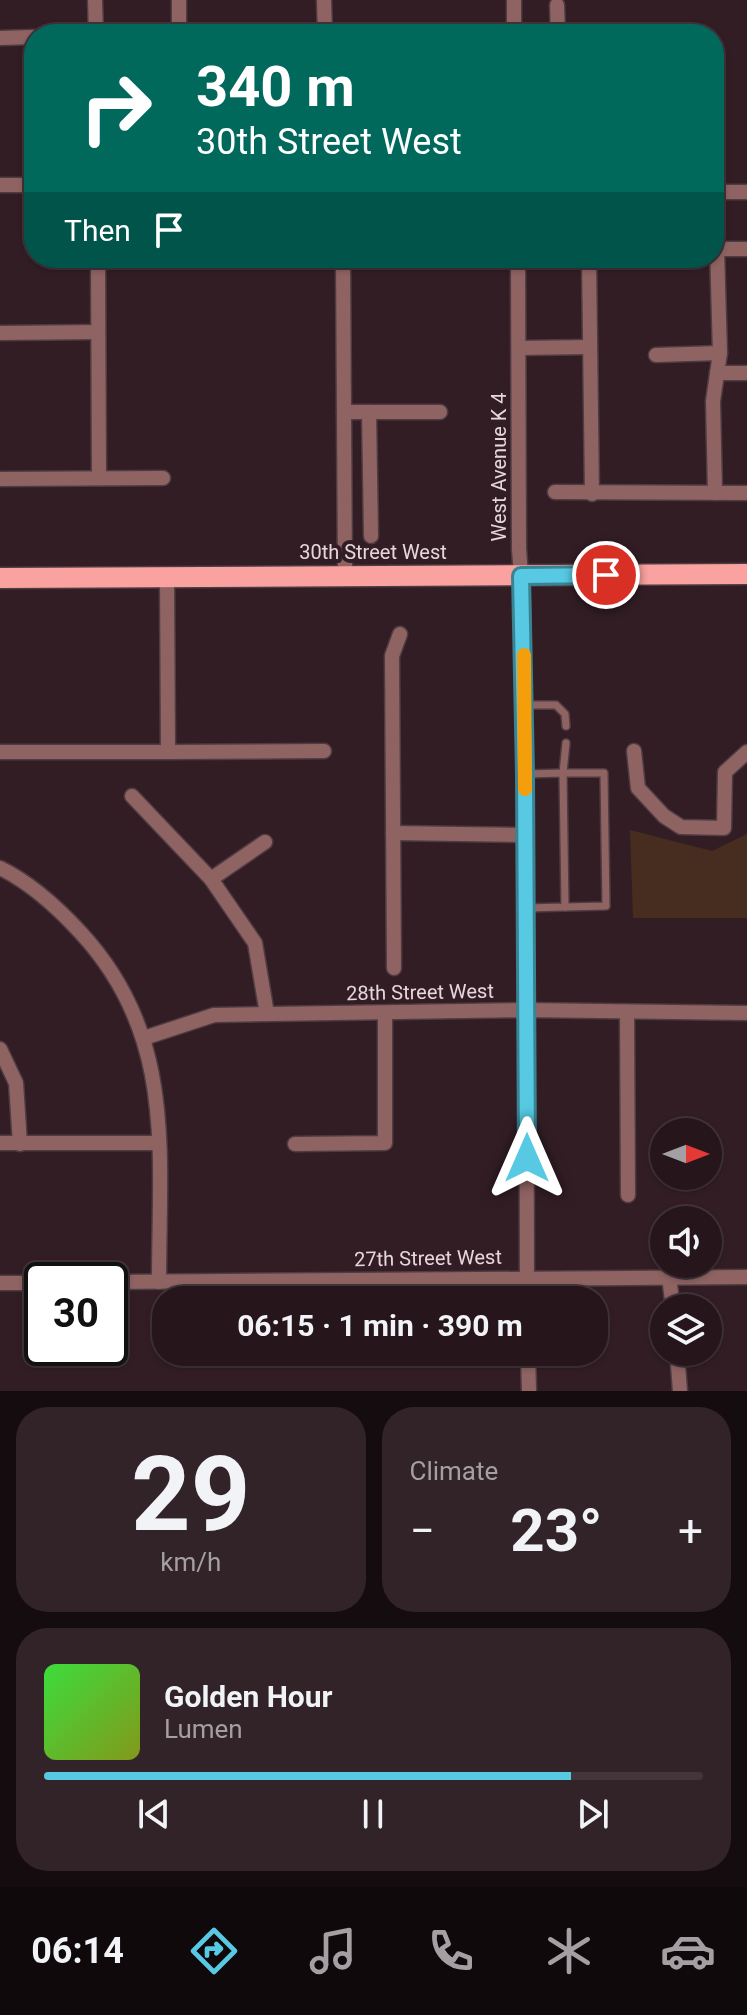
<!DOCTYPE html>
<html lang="en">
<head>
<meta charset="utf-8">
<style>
  body { margin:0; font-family:Roboto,sans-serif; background:#322329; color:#f1f3f6; height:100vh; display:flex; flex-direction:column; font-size:30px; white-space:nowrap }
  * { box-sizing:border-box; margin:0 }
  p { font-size:26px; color:#a49fa3 }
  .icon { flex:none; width:44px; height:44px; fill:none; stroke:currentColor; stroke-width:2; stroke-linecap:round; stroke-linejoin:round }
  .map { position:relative; height:1391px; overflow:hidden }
  .side { display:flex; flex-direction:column; gap:16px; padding:16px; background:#150c0f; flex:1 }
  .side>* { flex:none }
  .banner { position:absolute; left:24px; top:24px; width:700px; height:244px; border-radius:32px; box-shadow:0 2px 6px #0004,0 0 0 2px #42353b; background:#00695c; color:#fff; overflow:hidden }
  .needle { width:52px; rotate:90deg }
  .tools { position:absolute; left:650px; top:1118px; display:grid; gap:16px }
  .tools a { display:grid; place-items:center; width:72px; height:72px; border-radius:50%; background:#26161c; box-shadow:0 2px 6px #0004,0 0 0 2px #42353b; font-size:40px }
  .speed { position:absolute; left:24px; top:1262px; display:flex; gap:16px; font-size:40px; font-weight:700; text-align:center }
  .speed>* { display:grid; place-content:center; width:104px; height:104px; border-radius:50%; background:#26161c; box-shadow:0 2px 6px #0004,0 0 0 2px #42353b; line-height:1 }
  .speed .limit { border:4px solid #111; border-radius:12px; background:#fff; color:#111 }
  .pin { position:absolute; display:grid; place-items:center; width:68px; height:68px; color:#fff; margin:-34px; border:4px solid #fff; border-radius:50%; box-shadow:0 2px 8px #0007 }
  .me { position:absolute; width:88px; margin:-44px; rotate:0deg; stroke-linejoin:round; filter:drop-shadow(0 0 6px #0008) }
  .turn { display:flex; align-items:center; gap:28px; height:168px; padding:0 40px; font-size:36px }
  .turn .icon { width:104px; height:104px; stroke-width:2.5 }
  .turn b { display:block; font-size:56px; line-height:68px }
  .then { display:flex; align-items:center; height:76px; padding:0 40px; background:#0003; gap:16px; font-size:30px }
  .big { font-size:60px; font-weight:700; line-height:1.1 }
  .side .widget { flex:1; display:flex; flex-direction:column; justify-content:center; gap:12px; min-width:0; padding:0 28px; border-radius:32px; background:#322329 }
  .side .dial { align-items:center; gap:0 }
  .dial b { font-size:104px; line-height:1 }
  .song { display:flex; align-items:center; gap:24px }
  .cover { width:96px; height:96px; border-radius:12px; background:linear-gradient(135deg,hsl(120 70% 55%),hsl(70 70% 35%)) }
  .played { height:8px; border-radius:4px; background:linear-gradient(90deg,#57c9e2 80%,#42353b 80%) }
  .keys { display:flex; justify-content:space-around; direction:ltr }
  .heat { display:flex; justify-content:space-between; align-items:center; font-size:44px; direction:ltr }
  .side .tiles { flex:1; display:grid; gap:16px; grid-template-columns:1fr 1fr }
  .widget:last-child { grid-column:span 2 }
  .trip { position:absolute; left:152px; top:1286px; width:456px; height:80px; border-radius:32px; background:#26161c; box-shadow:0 2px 6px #0004,0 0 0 2px #42353b; font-weight:700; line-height:80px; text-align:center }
  .menu { display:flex; height:128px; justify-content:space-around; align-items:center; background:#0f090b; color:#a49fa3 }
  .menu .icon { width:56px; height:56px }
  .menu .on { color:#57c9e2 }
  .menu b { font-size:36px; color:#f1f3f6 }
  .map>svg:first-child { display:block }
  .green { fill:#472d1f }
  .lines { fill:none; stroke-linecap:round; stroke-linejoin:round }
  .lane-casing { stroke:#4f3b42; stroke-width:10 }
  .street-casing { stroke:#4f3b42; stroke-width:17 }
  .primary-casing { stroke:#4f3b42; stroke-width:23 }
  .lane { stroke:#8e6362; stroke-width:7 }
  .street { stroke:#8e6362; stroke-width:14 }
  .primary { stroke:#f9a29f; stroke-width:20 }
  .route-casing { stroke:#398393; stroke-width:20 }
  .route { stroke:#57c9e2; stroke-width:14 }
  .slow { stroke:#f59e0b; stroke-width:14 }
  .labels { text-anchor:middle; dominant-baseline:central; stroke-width:8; stroke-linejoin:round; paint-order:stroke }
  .street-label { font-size:20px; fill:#e6d7dd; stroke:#321d25 }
</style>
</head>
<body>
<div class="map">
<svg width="747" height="1391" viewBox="0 0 747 1391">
  <rect width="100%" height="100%" fill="#321d25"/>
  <path class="green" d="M630 830 712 851 747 834V918H633Z"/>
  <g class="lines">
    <defs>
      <g id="lane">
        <path d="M524 705H556L565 714 566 726"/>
        <path d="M525 774 563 773 565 907 526 908"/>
        <path d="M565 907 606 906 604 773H563L566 743"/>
      </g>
      <g id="street">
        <path d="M95 0 96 34"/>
        <path d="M179 0V34"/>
        <path d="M324 0 325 34"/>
        <path d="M514 0V34"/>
        <path d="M557 5 558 34"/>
        <path d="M0 38 34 37"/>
        <path d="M0 185H34"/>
        <path d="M714 192H747"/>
        <path d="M714 249H747"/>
        <path d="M98 258 99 478"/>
        <path d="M343 258 345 575"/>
        <path d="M518 258 519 549 523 603 526 835 527 1300"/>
        <path d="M589 258 592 494"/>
        <path d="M0 333 98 332"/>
        <path d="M519 348 590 347"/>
        <path d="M656 355 720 353"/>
        <path d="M717 373H747"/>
        <path d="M344 412H440"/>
        <path d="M369 412 371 536"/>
        <path d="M0 479 163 478"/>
        <path d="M555 492 747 493"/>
        <path d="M715 493 713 401 720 353 717 249"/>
        <path d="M634 751 638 788 664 816 681 827 724 828 725 772 747 752"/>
        <path d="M0 752H168L167 577"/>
        <path d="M168 752 324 751"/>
        <path d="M132 796 211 879 255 943 267 1014"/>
        <path d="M393 833 526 835"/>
        <path d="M0 868C31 883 58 908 81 933 176 1036 159 1152 159 1282"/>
        <path d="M211 879 265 842"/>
        <path d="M394 968 392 656 400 634"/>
        <path d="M627 1013 628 1195"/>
        <path d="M144 1038 214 1015 526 1010 747 1013"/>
        <path d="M0 1049 16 1083 20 1144"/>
        <path d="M0 1143H159"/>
        <path d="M295 1144 385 1143V1013"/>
        <path d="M669 1277 673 1308"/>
        <path d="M110 1282 747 1277"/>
        <path d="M0 1283H42"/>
        <path d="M528 1352 529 1391"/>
        <path d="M677 1352 680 1391"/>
      </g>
      <path id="primary" d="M0 578 747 574"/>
    </defs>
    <use href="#lane" class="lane-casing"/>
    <use href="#street" class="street-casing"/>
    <use href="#primary" class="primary-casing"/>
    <use href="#lane" class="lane"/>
    <use href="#street" class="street"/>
    <use href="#primary" class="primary"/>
  </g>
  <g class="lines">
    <defs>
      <path id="route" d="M527 1158 525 774 521 576 606 575"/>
    </defs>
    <use href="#route" class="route-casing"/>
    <use href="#route" class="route"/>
    <path class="slow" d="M524 655 525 789"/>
  </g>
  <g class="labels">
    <g class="street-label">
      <text transform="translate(499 467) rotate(-90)">West Avenue K 4</text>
      <text x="373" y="552">30th Street West</text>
      <text transform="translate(420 992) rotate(-1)">28th Street West</text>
      <text transform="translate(428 1258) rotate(-1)">27th Street West</text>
    </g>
  </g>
</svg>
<div class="tools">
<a><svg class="needle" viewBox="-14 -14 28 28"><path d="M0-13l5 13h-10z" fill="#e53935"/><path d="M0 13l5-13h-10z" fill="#a49fa3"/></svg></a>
<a><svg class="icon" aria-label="sound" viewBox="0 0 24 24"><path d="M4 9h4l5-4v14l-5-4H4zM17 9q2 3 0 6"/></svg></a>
<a><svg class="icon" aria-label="layers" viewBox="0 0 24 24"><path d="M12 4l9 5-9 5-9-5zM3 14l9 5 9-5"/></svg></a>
</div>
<div class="speed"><div class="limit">30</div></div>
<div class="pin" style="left:606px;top:575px;background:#d93025"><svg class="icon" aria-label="arrive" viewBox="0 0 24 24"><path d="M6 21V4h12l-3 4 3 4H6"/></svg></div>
<svg class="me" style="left:527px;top:1158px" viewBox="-20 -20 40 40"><path d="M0-17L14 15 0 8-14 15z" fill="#57c9e2" stroke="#fff" stroke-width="4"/></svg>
<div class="trip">06:15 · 1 min · 390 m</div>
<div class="banner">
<div class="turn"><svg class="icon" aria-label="right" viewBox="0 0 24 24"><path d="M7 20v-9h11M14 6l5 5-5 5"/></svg><div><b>340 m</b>30th Street West</div></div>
<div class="then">Then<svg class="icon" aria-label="arrive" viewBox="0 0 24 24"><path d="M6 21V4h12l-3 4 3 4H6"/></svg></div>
</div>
</div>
<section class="side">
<div class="tiles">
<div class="widget dial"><b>29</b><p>km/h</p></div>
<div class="widget"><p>Climate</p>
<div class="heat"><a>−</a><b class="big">23°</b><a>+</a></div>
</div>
<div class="widget">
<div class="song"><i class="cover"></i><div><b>Golden Hour</b><p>Lumen</p></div></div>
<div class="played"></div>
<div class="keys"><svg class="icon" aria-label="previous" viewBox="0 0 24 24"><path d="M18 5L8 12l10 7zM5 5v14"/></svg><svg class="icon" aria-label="pause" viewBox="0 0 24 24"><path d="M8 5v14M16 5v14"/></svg><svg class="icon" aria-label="next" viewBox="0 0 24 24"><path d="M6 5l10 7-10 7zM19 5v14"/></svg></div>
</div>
</div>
</section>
<nav class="menu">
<b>06:14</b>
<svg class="icon on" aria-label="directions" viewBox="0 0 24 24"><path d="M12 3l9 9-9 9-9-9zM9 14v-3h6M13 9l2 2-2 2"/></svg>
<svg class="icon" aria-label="music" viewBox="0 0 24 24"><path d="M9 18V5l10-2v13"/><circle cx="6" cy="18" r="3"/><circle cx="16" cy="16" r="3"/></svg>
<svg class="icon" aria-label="phone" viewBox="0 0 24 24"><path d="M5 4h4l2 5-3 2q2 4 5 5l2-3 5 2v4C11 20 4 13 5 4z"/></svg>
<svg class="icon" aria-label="climate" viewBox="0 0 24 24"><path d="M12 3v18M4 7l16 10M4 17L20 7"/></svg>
<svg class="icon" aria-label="car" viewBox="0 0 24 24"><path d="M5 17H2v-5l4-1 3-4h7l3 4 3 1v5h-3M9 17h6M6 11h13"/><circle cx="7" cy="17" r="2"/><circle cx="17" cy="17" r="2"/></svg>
</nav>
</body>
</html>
